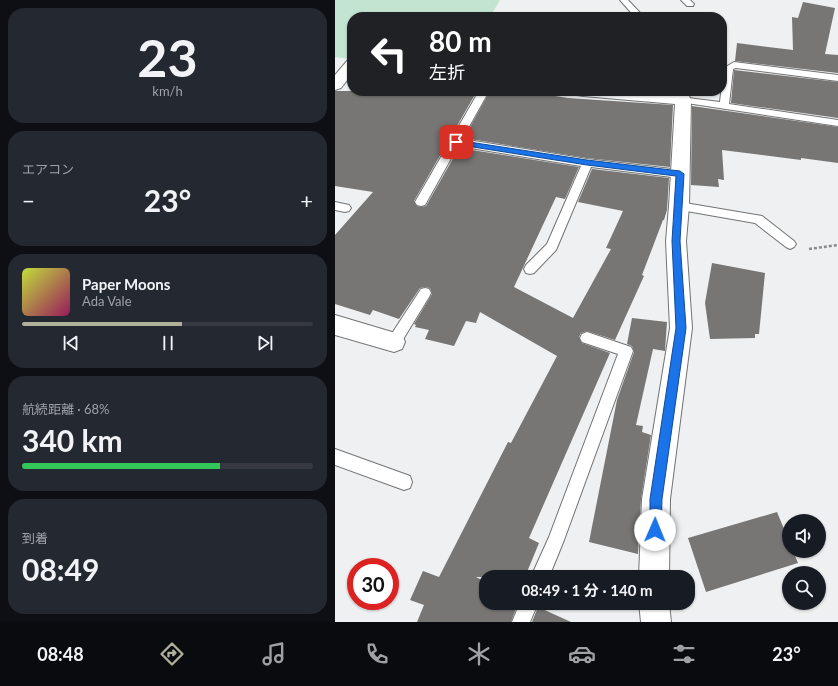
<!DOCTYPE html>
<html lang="ja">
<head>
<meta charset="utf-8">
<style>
  body { margin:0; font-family:Lato,"Noto Sans JP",sans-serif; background:#242831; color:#f1f3f6; height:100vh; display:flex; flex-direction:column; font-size:15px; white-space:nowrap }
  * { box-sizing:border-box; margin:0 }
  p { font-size:13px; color:#9ea1a6 }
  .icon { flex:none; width:22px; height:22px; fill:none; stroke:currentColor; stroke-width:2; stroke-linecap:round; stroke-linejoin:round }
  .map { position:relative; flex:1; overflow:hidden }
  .side { display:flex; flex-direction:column; gap:8px; padding:8px; background:#0d0f14; width:335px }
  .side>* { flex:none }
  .guide { position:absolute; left:12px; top:12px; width:380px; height:84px; border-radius:16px; box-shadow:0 1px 3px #0004; background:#202124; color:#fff; overflow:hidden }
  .tools { position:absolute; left:447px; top:514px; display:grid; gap:8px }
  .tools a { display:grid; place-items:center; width:44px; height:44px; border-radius:50%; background:#171b24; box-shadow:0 1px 3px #0004; font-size:20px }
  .speed { position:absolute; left:12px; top:558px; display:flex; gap:8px; font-size:20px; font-weight:700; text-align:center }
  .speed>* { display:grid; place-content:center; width:52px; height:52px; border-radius:50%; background:#171b24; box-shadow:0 1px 3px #0004; line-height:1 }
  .speed .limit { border:6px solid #d22; background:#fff; color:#111 }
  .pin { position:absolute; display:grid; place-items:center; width:34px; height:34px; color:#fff; margin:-17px; border-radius:8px; box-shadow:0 2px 6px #0006 }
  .me { position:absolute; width:44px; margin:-22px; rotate:1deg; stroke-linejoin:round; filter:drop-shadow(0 0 3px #0008) }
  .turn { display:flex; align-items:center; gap:14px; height:84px; padding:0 16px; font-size:18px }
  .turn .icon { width:52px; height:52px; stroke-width:2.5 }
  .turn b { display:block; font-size:28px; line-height:34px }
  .big { font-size:30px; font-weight:700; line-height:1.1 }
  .side .tile { flex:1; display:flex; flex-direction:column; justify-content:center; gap:6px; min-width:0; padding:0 14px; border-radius:16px; background:#242831 }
  .side .dial { align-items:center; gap:0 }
  .dial b { font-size:52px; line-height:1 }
  .song { display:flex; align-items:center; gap:12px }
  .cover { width:48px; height:48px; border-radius:6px; background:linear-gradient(135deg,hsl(70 70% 55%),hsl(330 70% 35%)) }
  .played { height:4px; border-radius:2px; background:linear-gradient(90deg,#b1b09b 55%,#363941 55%) }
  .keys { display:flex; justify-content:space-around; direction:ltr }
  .heat { display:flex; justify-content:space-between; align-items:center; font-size:22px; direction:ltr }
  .charge { height:6px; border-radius:3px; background:linear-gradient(90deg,#34c759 68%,#363941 0) }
  .trip { position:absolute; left:144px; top:570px; width:216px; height:40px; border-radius:16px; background:#171b24; box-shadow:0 1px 3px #0004; font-weight:700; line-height:40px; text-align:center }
  .menu { display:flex; height:64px; justify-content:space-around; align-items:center; background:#090b0e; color:#9ea1a6 }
  .menu .icon { width:28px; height:28px }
  .menu .on { color:#b1b09b }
  .menu b { font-size:18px; color:#f1f3f6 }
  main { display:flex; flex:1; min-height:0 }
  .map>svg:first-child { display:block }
  .green { fill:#c3e4d1 }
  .building { fill:#777675 }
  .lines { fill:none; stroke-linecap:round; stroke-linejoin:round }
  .lane-casing { stroke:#727374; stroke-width:2 }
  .street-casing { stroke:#727374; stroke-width:2 }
  .path { stroke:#8b8b8c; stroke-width:2.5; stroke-dasharray:3 2; stroke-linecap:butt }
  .lane { fill:#fff; fill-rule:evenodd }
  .street { fill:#fff; fill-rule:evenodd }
  .route { fill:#1a73e8; stroke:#114b97 }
</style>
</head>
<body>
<main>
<section class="side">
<div class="tile dial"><b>23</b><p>km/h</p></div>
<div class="tile"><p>エアコン</p>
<div class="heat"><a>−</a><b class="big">23°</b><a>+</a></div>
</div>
<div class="tile">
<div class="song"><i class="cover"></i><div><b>Paper Moons</b><p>Ada Vale</p></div></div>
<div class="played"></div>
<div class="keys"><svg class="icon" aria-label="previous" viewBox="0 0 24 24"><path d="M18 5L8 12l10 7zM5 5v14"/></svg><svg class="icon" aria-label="pause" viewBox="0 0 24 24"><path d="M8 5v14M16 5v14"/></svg><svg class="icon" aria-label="next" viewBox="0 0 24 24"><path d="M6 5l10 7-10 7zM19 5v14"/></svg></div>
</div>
<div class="tile"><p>航続距離 · 68%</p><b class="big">340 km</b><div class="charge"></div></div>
<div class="tile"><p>到着</p><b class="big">08:49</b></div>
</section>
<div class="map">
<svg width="503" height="622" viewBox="0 0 503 622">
  <rect width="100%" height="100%" fill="#eff0f1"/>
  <path class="green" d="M0 0H165L155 17H17V59L0 57Z"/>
  <g class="building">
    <path d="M468 2 500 8 490 54 503 55V73L400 61 402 43 458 50 457 17 463 18Z"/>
    <path d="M399 70 503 82V118L396 103Z"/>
    <path d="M0 91H142L79 201 82 206 86 207 91 206 124 148 244 167 230 199 221 197 179 287 238 318 276 249 271 248 288 211 243 202 257 169 334 178 332 210 329 220H328L307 275 309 276 280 340 252 331 246 333 244 337 247 343 275 353 194 538 204 543 190 577H141L151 582V603H183L176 622H82L89 605 75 600 88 571 104 577 173 442 176 443 222 356 145 312 141 323 131 321 119 346 90 339 94 330 80 327 81 325 79 324 97 294 95 288 90 287 85 288 64 319 38 310 35 315 0 304V235L38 192 0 186Z"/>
    <path d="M155 91H188L233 98 338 105 335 167 252 158 129 138Z"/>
    <path d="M357 106 503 127V163L466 158V160L387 150 389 180 383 179 384 187 356 185Z"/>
    <path d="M377 263 430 273 424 334H420V338L375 339 370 303Z"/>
    <path d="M297 318 332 322 330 351 318 349 301 425 308 426 307 432 316 435 306 499 303 554 254 542 282 400 299 352 297 346 292 344Z"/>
    <path d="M442 512 454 541V551H458L463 563 371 592 353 538Z"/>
    <path d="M203 607 236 622H197Z"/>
  </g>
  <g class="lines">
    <defs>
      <g id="lane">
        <path d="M285 0H293L309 17H300Z"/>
        <path d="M346 0H355L359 4 358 6H352Z"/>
        <path d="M399 62 503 75V81L401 68 398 69 394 104 503 120V126L345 102 343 91H353V98L385 102 389 68Z"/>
        <path d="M144 91H154L127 139 252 159 345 170 349 171 350 174 349 177 345 178 256 167 221 250 199 273 195 274 191 273 189 269 191 265 212 244 246 166 123 146 90 205 86 206 82 205 80 202Z"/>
        <path d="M0 202 14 205 16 208 14 211 10 212 0 210Z"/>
        <path d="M344 202 427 216 459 241 461 244 459 247 455 249 451 247 420 223 340 209 338 206 340 203Z"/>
        <path d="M90 288 94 289 96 293 94 297 64 346 59 348 54 346 52 342 54 338 86 289Z"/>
        <path d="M252 332 296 347 298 351 229 540 214 577H196L214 537 283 354 247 342 245 338 247 334Z"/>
        <path d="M0 449 75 476 77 482 75 488 69 490 0 465Z"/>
        <path d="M185 603H203L195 622H177Z"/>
      </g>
      <g id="street">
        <path d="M17 59V74L6 88 0 90V75L12 61Z"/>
        <path d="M240 91H304L348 95 354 96 356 100 354 206 351 241 357 328 335 499 334 577H304L307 499 335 328 331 241 334 206 340 104 248 96 242 95Z"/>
        <path d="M0 315 67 335 70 342 67 349 59 352 0 335Z"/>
        <path d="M304 603H334L336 622H306Z"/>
      </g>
    </defs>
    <use href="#lane" class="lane-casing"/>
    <use href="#street" class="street-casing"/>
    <path class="path" d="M474 249 503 245"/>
    <use href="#lane" class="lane"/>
    <use href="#street" class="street"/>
  </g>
  <path class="route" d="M121 140 252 160 345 171 349 174 345 241 351 328 327 499 326 530 324 534 320 536 316 534 315 530V499L341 328 337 241 341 176 252 165 119 144 118 142Z"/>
</svg>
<div class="tools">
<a><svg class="icon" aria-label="sound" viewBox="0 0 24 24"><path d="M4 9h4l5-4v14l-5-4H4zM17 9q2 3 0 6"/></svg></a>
<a><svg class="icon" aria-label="search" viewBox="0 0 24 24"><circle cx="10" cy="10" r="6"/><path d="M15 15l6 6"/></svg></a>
</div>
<div class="speed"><div class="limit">30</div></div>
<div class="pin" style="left:121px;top:142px;background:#d93025"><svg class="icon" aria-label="arrive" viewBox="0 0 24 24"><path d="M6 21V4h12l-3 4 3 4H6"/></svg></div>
<svg class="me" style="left:320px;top:530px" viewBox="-20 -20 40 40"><circle r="19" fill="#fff"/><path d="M0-13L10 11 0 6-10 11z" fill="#1a73e8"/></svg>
<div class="trip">08:49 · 1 分 · 140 m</div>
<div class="guide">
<div class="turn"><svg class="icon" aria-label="left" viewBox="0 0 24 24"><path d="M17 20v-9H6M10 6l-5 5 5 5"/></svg><div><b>80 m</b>左折</div></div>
</div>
</div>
</main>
<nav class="menu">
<b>08:48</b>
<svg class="icon on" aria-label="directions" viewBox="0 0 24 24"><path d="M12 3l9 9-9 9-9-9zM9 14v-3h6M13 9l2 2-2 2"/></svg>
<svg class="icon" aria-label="music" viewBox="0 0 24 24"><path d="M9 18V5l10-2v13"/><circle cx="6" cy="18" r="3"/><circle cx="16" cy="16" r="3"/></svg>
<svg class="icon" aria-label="phone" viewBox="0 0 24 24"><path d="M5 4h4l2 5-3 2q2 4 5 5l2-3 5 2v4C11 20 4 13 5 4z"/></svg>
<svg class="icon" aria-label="climate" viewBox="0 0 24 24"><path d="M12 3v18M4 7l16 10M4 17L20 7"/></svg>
<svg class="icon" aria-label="car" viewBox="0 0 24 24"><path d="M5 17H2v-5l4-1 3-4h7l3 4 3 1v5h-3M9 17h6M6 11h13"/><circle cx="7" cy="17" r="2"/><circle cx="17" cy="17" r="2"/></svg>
<svg class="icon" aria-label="filters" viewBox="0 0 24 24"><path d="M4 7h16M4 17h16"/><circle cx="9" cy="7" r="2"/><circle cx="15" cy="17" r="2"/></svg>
<b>23°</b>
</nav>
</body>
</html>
